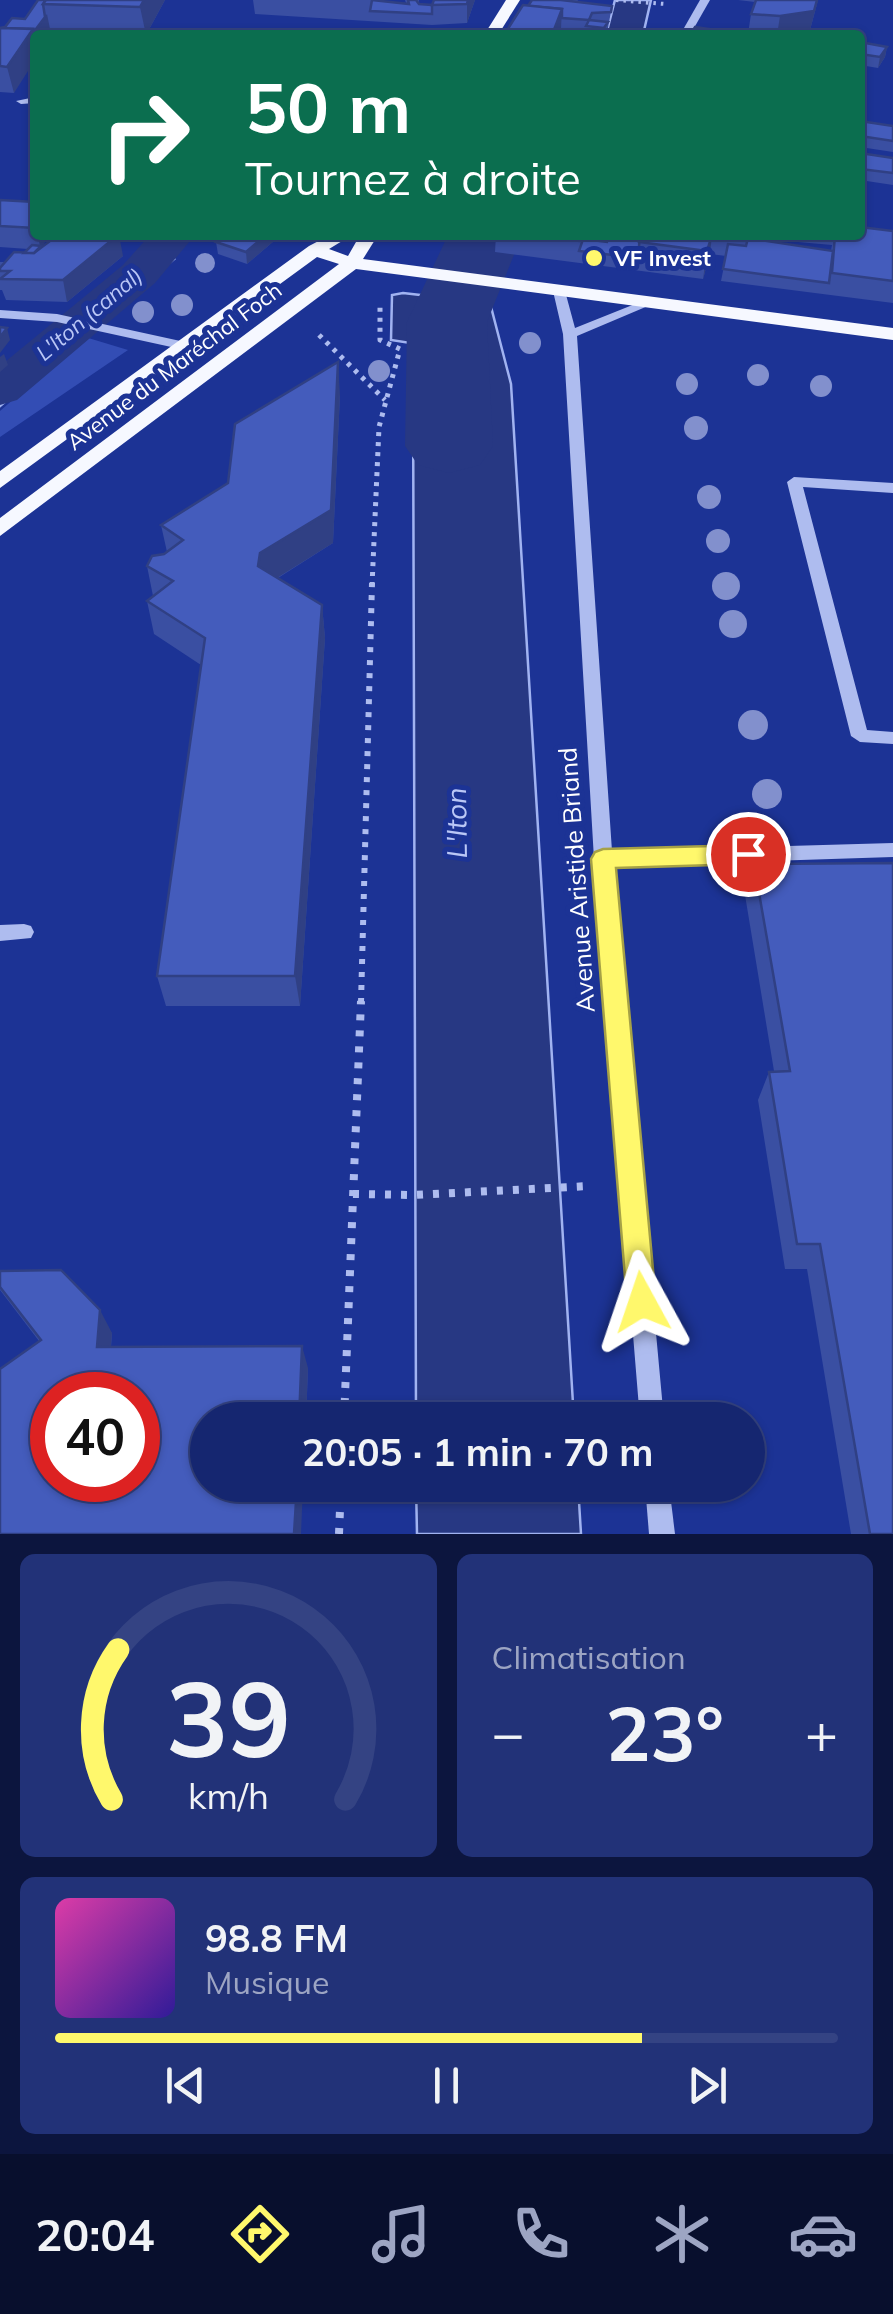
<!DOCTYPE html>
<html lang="fr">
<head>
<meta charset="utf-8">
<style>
  body { margin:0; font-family:Mulish,sans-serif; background:#223278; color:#f1f3f6; height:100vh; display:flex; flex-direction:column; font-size:38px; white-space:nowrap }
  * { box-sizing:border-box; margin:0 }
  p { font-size:32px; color:#9da5c3 }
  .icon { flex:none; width:55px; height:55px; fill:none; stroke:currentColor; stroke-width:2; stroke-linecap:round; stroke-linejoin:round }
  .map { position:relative; height:1534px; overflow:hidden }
  .drawer { display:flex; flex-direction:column; gap:20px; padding:20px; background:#0c153e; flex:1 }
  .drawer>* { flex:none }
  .guide { position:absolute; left:30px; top:30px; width:835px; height:210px; border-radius:10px; box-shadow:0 2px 8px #0004,0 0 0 2px #344383; background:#0b6e4f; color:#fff; overflow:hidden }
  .speed { position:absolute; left:30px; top:1372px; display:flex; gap:20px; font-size:50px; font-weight:700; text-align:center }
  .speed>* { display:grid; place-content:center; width:130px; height:130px; border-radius:50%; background:#152670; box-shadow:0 2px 8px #0004,0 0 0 2px #344383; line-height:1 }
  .speed .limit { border:15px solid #d22; background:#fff; color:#111 }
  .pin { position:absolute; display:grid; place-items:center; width:85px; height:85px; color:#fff; margin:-42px; border:5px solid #fff; border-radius:50%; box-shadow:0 2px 10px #0007 }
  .me { position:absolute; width:110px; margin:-55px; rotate:355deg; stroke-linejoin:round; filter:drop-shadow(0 0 8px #0008) }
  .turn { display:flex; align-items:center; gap:35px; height:210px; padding:0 50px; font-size:45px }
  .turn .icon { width:130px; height:130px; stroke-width:2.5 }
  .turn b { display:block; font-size:70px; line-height:85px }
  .big { font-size:75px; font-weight:700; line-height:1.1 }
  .drawer .card { flex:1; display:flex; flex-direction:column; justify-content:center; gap:15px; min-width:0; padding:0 35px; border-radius:15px; background:#223278 }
  .drawer .dial { align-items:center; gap:0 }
  .dial svg { height:260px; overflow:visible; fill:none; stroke:#344383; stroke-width:7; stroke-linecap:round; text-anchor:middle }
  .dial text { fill:#f1f3f6; stroke:none }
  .song { display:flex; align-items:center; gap:30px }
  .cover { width:120px; height:120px; border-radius:15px; background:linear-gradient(135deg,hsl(320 70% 55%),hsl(250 70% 35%)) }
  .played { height:10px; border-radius:5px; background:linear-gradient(90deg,#fff86c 75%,#344383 75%) }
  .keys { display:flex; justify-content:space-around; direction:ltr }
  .heat { display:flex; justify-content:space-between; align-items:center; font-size:55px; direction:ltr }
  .drawer .tiles { flex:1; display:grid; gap:20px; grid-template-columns:1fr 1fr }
  .card:last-child { grid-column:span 2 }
  .trip { position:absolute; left:190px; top:1402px; width:575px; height:100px; border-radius:50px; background:#152670; box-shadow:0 2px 8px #0004,0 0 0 2px #344383; font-weight:700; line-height:100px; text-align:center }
  .dock { display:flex; height:160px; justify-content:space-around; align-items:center; background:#080f2d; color:#9da5c3 }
  .dock .icon { width:70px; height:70px }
  .dock .on { color:#fff86c }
  .dock b { font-size:45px; color:#f1f3f6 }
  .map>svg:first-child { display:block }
  .green { fill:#334db4 }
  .water { fill:#273883; stroke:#a1b3f1; stroke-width:2.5 }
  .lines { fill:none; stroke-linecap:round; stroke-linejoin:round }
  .canal { fill:#273883; fill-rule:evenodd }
  .river { fill:#273883; fill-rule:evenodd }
  .path-far3 { stroke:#aebcef; stroke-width:4; stroke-dasharray:2.5 5; stroke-linecap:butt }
  .path-far2 { stroke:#aebcef; stroke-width:5; stroke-dasharray:4 6; stroke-linecap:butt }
  .path-far1 { stroke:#aebcef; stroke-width:6; stroke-dasharray:5 8; stroke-linecap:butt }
  .path { stroke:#aebcef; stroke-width:8; stroke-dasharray:6 10; stroke-linecap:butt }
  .minor { fill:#aebcef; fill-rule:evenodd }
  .major { fill:#f6f8ff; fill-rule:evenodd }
  .tree { fill:#8290cd }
  .wall { fill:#3a4fa2 }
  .shaded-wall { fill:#304084 }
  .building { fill:#445cbc; stroke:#304084; stroke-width:2.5; fill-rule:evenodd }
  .route { fill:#fff86c; stroke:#a6a146; stroke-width:2.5 }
  .poi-dot { fill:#fff86c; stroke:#1c3395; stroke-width:4 }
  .labels { text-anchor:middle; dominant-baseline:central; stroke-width:10; stroke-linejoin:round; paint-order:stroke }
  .far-poi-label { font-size:22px; font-weight:bold; fill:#fff; stroke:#1c3395; text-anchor:start }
  .far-water-label { font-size:22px; font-style:italic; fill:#bac7f6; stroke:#1c3395 }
  .far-street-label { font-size:22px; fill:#fff; stroke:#1c3395 }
  .street-label { font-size:25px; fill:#fff; stroke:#1c3395 }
  .water-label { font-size:28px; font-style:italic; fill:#bac7f6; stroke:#1c3395 }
</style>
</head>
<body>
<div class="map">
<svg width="893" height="1534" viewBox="0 0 893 1534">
  <rect width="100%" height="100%" fill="#1c3395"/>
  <path class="green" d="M85 337 128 350 0 437V411Z"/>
  <g class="water">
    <path d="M615 0H651L643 35H606Z"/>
    <path d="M165 235H186L171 257 174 259 105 318 77 311Z"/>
    <path d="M403 293 490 303 511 384 574 1420H416L413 371 417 344 391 340 392 295Z"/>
    <path d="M54 329 81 336 0 406V372Z"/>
    <path d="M416 1485H578L581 1534H417Z"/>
  </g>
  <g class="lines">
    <path class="canal" d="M150 235H195L155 283 17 400 0 405V366L123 265Z"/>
    <path class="river" d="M448 235H522L487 322 493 446 480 465 449 473 418 465 405 446 407 322Z"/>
    <path class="path-far3" d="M616 0 665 4"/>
    <g class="path-far2">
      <path d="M319 335 385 400"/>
      <path d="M372 586 379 427 400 349 380 340V303"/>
    </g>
    <path class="path-far1" d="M361 1003 372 583"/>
    <g class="path">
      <path d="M353 1194 414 1195 590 1186"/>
      <path d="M344 1420 361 1001"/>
      <path d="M339 1534 341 1485"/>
    </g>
    <g class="minor">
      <path d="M700 0H710L690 35H680Z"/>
      <path d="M35 97V103L21 104 16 101Z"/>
      <path d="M559 287 565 291 575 328 645 300 655 303 577 336 612 851 893 843V857L613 866 664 1420H640L594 859 563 334 553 291Z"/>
      <path d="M0 310 57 314 185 342 192 346 185 350 57 322 0 318Z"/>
      <path d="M794 477 893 483V493L803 487 867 730 893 732V744L860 742 851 736 787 482Z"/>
      <path d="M24 924 31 926 34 932 31 938 0 941V925Z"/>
      <path d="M645 1485H669L675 1534H649Z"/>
    </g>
    <g class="major">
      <path d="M506 0H520L498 35H484Z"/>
      <path d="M330 235H352L329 249 348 256 360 235H378L363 259 893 328V340L356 269 0 536V518L339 264 317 257 0 488V471L309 246Z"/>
    </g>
  </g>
  <g class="tree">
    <circle cx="205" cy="263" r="10"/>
    <circle cx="182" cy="305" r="11"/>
    <circle cx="143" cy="312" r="11"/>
    <circle cx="530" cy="343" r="11"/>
    <circle cx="379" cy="371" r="11"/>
    <circle cx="758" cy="375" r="11"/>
    <circle cx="687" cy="384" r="11"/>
    <circle cx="821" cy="386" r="11"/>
    <circle cx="696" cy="428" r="12"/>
    <circle cx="709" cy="497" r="12"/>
    <circle cx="718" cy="541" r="12"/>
    <circle cx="726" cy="586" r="14"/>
    <circle cx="733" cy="624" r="14"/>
    <circle cx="753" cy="725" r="15"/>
    <circle cx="767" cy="794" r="15"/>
  </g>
  <g class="wall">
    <path d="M38 0H165L146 35 51 34 35 35 14 93 0 92V27H5L25 19Z"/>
    <path d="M253 0H382V2L406 3 405 0H419V4L432 5 475 0 467 23 432 25 255 14Z"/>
    <path d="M532 0H578L577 2 612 6 607 33 606 35H585L586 30 561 28 559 35H504Z"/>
    <path d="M738 0H818L810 30 782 35 748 34 751 14 755 2Z"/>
    <path d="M860 42 887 47 885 57 878 68 860 65Z"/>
    <path d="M860 121 893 126V152L860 147Z"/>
    <path d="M860 153 893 158V185L860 180Z"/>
    <path d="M0 200 35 202V235H48L42 247 123 256 67 302 6 300 2 290H0V262H5L24 253 28 249 0 247Z"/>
    <path d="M893 231V303L721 281 726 256 710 254 703 279 495 252 496 235H587L586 239 607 242 609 235H750L749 238 831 251 832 245 798 242 799 235H860Z"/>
    <path d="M281 235 247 264 218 254 216 242Z"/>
    <path d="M340 395 333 543 278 578 322 605 325 638 300 1006H166L157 976 201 665 154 634 147 601 153 596 147 566 167 552 161 525 228 483Z"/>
    <path d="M754 864 893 1534H851L807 1269H785L758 1100 769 1072 774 1071 745 895Z"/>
    <path d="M0 1271 112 1333 111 1347 308 1368 306 1420H208L39 1341 0 1290Z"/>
  </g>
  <g class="shaded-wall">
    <path d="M144 0H165L146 35 140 7Z"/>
    <path d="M468 0H475L467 23V4Z"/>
    <path d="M818 0 810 30 777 35 780 16Z"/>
    <path d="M562 9 561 28 559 35H552Z"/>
    <path d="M47 14 51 34 35 35V60L14 93 7 67 33 29V33Z"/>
    <path d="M887 47 885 57 878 68 880 57Z"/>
    <path d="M38 235H48L42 249 40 247Z"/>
    <path d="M119 235 123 256 67 302 63 280Z"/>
    <path d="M266 235H281L247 264 246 252Z"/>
    <path d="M712 235 710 254 703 279 707 251Z"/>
    <path d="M7 328 10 340 0 353V337Z"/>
    <path d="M4 354 8 365 0 372V357Z"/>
    <path d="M338 362 340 395 333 543 264 586 258 566 260 553Z"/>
    <path d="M322 605 325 638 300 1006 295 976Z"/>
    <path d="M100 1310 112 1333 109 1370 97 1347Z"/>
    <path d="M302 1346 308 1368 306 1420H299Z"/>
    <path d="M297 1485H303L301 1534H294Z"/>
  </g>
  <g class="building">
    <path d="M38 0H46L43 4 45 17 33 33V29L0 28 5 27 12 18 25 19Z"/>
    <path d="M46 0H144L140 7 43 4Z"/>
    <path d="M372 0 409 4 408 0H416L419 4 432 5V14L370 11Z"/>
    <path d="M434 0H468L467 4 432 5Z"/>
    <path d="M532 0H561L612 6 611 12 592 13 589 20 562 18V9L528 6Z"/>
    <path d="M756 0H817L814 11 780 16 751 14Z"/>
    <path d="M523 5 562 9 552 35H504Z"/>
    <path d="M589 20 608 22 604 28 586 26Z"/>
    <path d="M695 27 751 35H690Z"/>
    <path d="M0 28 33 29 7 67 0 66Z"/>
    <path d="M860 42 887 47 880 57 860 54Z"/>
    <path d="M860 121 893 126V141L860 136Z"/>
    <path d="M860 153 893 158V173L860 169Z"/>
    <path d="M0 200 35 202V228L0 226Z"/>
    <path d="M860 227 893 231V281L832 273 835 235H860Z"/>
    <path d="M58 235H118L63 280 0 279 10 271H0V268L14 252 34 253Z"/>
    <path d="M225 235H266L246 252 216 242Z"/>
    <path d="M530 235H581L579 241Z"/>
    <path d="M609 235H640L638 258 579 251 583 239 607 242Z"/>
    <path d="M640 235H712L707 251 639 242Z"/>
    <path d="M748 238 833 251 829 283 723 269 728 244 746 246Z"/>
    <path d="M32 245 41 246 34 253H24Z"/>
    <path d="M0 327 7 328 0 337Z"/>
    <path d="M338 362 331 510 260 553 258 566 322 605 295 976H157L205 638 147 601 173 581 147 566 152 556 164 554 183 540 161 525 228 483 235 424Z"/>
    <path d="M893 863V1534H870L820 1244H797L769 1072 790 1071 754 864Z"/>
    <path d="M61 1270 100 1310 97 1347 302 1346 299 1420H208V1485H297L294 1534H0V1369L41 1340 0 1287V1271ZM52 1395H138V1480H52Z"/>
  </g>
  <path class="route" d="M748 845 757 848 760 854 757 861 748 864 616 868 656 1302 652 1313 642 1317 631 1313 627 1302 591 859 595 852 603 849Z"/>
  <circle class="poi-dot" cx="594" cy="258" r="10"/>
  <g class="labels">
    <g class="far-poi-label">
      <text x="614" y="258">VF Invest</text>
    </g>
    <g class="far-water-label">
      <text transform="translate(89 314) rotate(-40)">L'Iton (canal)</text>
    </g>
    <g class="far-street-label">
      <text transform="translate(174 366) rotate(-37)">Avenue du Maréchal Foch</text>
    </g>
    <g class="street-label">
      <text transform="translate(576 880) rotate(-94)">Avenue Aristide Briand</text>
    </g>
    <g class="water-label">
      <text transform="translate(456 823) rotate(-91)">L'Iton</text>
    </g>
  </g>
</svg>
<div class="speed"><div class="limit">40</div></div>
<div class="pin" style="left:748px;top:854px;background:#d93025"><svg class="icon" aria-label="arrive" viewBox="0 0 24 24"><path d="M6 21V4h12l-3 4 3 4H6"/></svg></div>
<svg class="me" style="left:642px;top:1302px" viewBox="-20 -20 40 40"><path d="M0-17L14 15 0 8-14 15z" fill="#fff86c" stroke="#fff" stroke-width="4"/></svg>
<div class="trip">20:05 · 1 min · 70 m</div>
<div class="guide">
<div class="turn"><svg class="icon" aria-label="right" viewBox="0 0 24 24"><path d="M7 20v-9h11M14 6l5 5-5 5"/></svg><div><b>50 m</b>Tournez à droite</div></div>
</div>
</div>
<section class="drawer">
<div class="tiles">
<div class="card dial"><svg viewBox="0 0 100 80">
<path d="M14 69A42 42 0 1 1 86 69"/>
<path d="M14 69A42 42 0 0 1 16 23" stroke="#fff86c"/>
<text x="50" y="56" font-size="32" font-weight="700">39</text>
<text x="50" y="72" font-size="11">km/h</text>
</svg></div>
<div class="card"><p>Climatisation</p>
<div class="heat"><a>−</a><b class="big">23°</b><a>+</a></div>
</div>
<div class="card">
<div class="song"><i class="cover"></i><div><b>98.8 FM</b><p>Musique</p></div></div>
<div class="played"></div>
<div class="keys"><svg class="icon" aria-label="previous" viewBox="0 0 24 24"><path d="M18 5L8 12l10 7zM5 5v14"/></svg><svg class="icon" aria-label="pause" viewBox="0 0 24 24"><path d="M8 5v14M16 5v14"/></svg><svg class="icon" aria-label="next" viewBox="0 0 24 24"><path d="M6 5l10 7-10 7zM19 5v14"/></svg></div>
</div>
</div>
</section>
<nav class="dock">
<b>20:04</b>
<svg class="icon on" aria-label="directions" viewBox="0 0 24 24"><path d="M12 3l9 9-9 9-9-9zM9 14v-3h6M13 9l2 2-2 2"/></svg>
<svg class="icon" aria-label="music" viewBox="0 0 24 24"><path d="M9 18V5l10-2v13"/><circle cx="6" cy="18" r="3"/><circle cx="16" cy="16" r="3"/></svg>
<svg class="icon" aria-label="phone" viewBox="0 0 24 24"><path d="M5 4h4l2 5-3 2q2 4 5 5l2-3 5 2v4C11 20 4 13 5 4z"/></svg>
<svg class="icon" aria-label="climate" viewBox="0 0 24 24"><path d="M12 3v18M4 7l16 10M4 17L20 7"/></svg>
<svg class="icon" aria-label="car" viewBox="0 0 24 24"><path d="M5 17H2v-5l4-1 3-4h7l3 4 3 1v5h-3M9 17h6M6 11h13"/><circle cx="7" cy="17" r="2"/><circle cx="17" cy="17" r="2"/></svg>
</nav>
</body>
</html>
